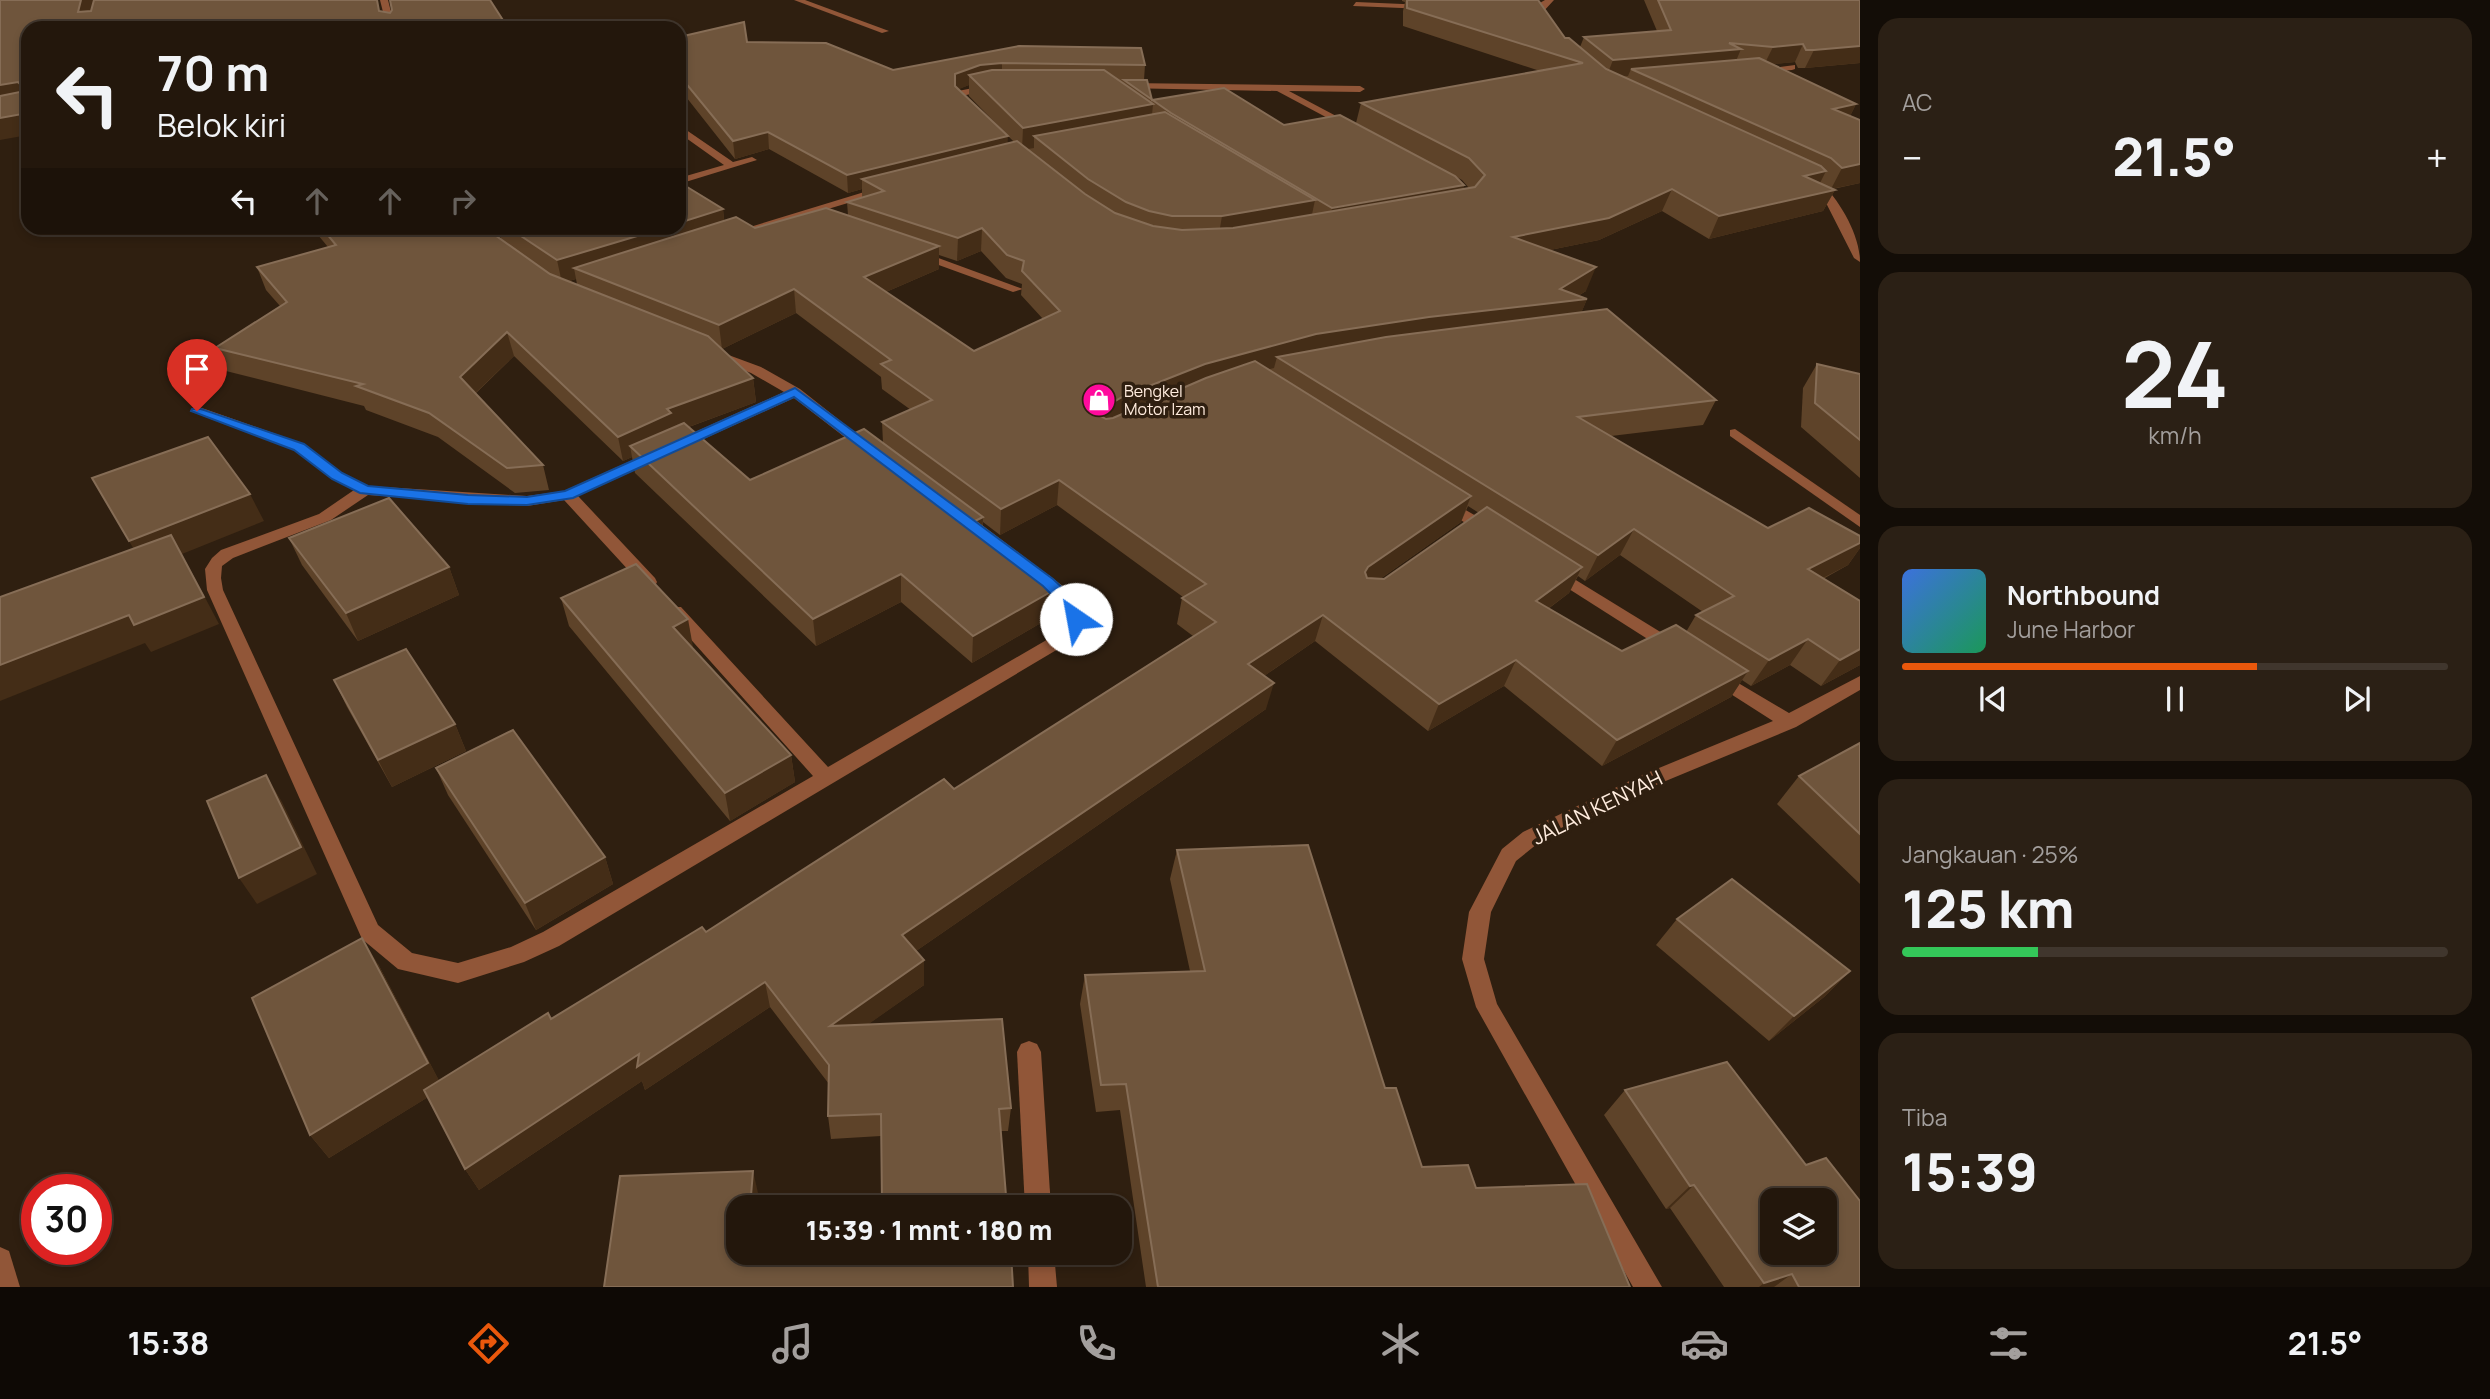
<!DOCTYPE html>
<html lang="id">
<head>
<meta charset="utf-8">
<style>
  body { margin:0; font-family:Manrope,sans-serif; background:#2b2015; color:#f1f3f6; height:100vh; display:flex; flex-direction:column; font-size:26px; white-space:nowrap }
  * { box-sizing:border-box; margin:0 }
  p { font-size:23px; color:#a39f9d }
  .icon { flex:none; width:38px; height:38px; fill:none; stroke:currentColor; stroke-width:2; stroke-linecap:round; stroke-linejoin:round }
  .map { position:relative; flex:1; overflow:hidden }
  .drawer { display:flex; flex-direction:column; gap:18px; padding:18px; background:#130d07; width:630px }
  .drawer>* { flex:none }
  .banner { position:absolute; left:21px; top:21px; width:665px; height:214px; border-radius:21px; box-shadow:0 4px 10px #0003,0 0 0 2px #40362d; background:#23170c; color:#f1f3f6; overflow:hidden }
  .buttons { position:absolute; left:1760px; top:1188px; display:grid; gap:14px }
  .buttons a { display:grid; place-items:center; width:77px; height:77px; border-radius:14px; background:#23170c; box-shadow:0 4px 10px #0003,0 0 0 2px #40362d; font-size:35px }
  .speed { position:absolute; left:21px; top:1174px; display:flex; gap:14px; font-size:35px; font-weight:700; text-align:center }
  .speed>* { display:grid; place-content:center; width:91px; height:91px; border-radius:50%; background:#23170c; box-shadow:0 4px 10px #0003,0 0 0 2px #40362d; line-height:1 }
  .speed .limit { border:10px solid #d22; background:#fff; color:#111 }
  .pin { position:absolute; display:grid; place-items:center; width:60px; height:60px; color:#fff; margin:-72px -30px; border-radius:50% 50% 50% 0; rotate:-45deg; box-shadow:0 0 7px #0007 }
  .pin .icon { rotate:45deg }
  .me { position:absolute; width:77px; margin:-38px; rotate:327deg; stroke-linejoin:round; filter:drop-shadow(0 0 5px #0008) }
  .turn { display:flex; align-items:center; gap:24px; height:147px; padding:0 21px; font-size:32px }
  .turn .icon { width:91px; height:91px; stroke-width:2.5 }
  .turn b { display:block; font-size:49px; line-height:60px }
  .lanes { display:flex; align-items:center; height:66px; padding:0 21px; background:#0003; justify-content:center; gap:35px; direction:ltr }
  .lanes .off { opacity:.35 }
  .big { font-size:52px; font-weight:800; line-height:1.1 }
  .drawer .widget { flex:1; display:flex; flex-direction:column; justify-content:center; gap:10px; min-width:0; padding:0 24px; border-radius:21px; background:#2b2015 }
  .drawer .dial { align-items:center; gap:0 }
  .dial b { font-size:91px; line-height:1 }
  .song { display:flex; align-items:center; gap:21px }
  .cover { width:84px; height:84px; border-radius:10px; background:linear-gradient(135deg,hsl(220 70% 55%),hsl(150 70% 35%)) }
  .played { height:7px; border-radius:4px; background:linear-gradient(90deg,#ea580c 65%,#40362d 65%) }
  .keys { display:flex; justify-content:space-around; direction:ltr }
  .heat { display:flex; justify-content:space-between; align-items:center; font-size:38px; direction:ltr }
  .charge { height:10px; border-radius:5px; background:linear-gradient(90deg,#34c759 25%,#40362d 0) }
  .trip { position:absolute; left:726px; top:1195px; width:406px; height:70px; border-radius:21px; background:#23170c; box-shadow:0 4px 10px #0003,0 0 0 2px #40362d; font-weight:800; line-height:70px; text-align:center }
  .dock { display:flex; height:112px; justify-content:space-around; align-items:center; background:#0e0905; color:#a39f9d }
  .dock .icon { width:49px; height:49px }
  .dock .selected { color:#ea580c }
  .dock b { font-size:32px; color:#f1f3f6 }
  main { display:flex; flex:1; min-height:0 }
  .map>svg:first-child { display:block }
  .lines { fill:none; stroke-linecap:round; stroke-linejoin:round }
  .minor { fill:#915638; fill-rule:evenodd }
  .wall { fill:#5e4329; fill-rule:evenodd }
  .shaded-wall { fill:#442d17 }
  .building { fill:#6f553c; stroke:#866d56; stroke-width:2; fill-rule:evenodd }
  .route { fill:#1a73e8; stroke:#114b97; stroke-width:2 }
  .labels { text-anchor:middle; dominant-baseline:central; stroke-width:7; stroke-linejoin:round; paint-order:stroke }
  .far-poi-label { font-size:16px; fill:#ffecde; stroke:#2f1f10; text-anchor:start }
  .near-street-label { font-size:21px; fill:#ffecde; stroke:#2f1f10 }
</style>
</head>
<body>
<main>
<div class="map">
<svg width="1860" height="1287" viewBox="0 0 1860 1287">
  <rect width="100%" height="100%" fill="#2f1f10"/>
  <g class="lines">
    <g class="minor">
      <path d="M380 0H388L395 28H387Z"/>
      <path d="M794 0H805L889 31 882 33Z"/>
      <path d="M1545 0H1554L1542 13 1546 27 1542 29 1538 27 1534 13 1538 4Z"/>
      <path d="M1356 2 1426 5 1430 7 1426 9 1353 6Z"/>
      <path d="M1795 65V69L1792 70 1760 73 1756 70Z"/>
      <path d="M1126 83 1360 86 1365 89 1360 92 1289 91 1355 126V130L1352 131 1277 91 1123 88 1121 86Z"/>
      <path d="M993 84 998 87 996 89 966 95 967 100 977 111 975 113H969L957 101 958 91Z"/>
      <path d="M679 125 733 162 752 157 757 160 679 184V178L724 165 679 133Z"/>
      <path d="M1812 181H1820C1839 200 1860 234 1860 262L1854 258 1822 195 1811 183Z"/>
      <path d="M884 186 888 187V191L734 237 724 235Z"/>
      <path d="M914 252H922L1023 289 1013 292 914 256Z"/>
      <path d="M715 350 761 367 800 389 876 449 869 453 864 452 794 398 578 496 655 578 657 582 655 586H643L564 500 527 506 368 495 331 520 233 558 222 566 221 578 223 590 378 925 412 953 458 963 511 947 543 932 813 776 669 615 666 611 669 607H681L828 767 1062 631 1067 612 1037 583 1035 579 1037 575H1049C1073 597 1095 605 1075 639L559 946 524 962 458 983 398 969 362 939 207 590 205 569 212 558 221 550 319 514 354 490 332 479 294 450 190 411 197 407 202 408 304 444 342 473 368 486 527 496 564 491 784 392 751 373 710 357V351Z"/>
      <path d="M1735 429 1860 515V527L1730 436V430Z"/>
      <path d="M1443 497 1497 528 1499 532 1497 536H1485L1438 505 1435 502Z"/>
      <path d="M1553 566 1680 644 1683 648 1680 652H1668L1547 575 1545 571Z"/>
      <path d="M1718 671 1789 713 1860 676V690L1796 727 1656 785 1537 844 1516 861 1491 912 1484 959 1497 1004 1662 1287H1633L1476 1007 1462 959 1469 912 1502 849 1523 832 1642 775 1773 721 1712 682 1709 677 1712 672Z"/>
      <path d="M1029 1041 1037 1044 1041 1052 1051 1208H1025L1017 1052 1021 1044Z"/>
      <path d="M0 1247 9 1251 20 1287H0Z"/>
      <path d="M1028 1253H1054L1057 1287H1029Z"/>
    </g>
  </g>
  <g class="wall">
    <path d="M1402 0H1538L1565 38 1580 47 1584 37 1657 31 1644 0H1860V63L1805 68H1798L1795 62 1773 64 1856 104 1850 116 1860 183 1833 189 1835 190 1823 211 1709 239 1662 211 1599 240 1550 250 1586 291 1578 296 1587 299 1581 313 1716 400 1703 425 1611 436 1768 528 1860 536V548L1848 565 1823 579 1860 601V665L1821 686 1790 665 1751 686 1742 680 1731 697 1602 766 1504 686 1428 731 1315 641 1264 676 1266 709 916 951 924 985 868 1024 1011 1108 1008 1131H1001L882 1203 881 1136 831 1139 828 1116 829 1084 770 1007 645 1090 642 1081 479 1190 465 1169 428 1097 329 1158 310 1135 378 964 439 1081 551 1019 706 932 954 789 1193 636 1177 624 1182 598 1183 597 1057 505 1000 535 983 522V526L1058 613 972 663 901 602 816 646 635 473 632 457 623 461 514 356 475 394 543 465 549 490 515 493 438 437 366 410 364 406 226 371 215 348 280 306 266 290 257 267 328 247 318 235 316 228H679L723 209 724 220 755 228 848 215 847 202 862 197V189L848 193 769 149 735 159 679 88V37L747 42 893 70 1019 46 1145 65 1144 80 1152 100 1284 125 1464 185 1463 189 1469 188 1462 180 1356 123 1361 103 1540 71 1403 26V11L1405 2 1402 1ZM969 85V96L1014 142 1007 143 958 89ZM498 229 501 239 490 231ZM981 251 1006 278 1022 284 1021 295 1043 319 974 351 886 292 939 269V255L957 261ZM576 279 577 284 569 281ZM796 313 881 377 882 389 911 410 882 422 883 443 750 480 689 427 756 402 753 378 721 348 722 349ZM1468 506 1479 513 1384 579H1380L1461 522ZM1620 555 1703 612 1696 615 1686 632 1622 651 1548 609 1569 593 1578 576 1585 581Z"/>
    <path d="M1817 364 1860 374V478L1801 427 1803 388Z"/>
    <path d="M289 538 449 567 459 595 358 641 302 565Z"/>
    <path d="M561 598 693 647H692L791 755 795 782 730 821 569 626Z"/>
    <path d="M334 680 455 724 466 751 392 787 347 707Z"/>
    <path d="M1860 743V884L1777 804 1799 776Z"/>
    <path d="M436 768 605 857 613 884 536 930 448 795Z"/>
    <path d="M1177 850 1385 1088 1422 1167 1476 1188 1630 1287H1146L1120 1110 1096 1112 1080 1004 1085 975 1190 971 1170 879Z"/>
    <path d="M1677 919 1850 971 1824 997 1769 1041 1656 945Z"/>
    <path d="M1625 1090 1806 1165 1860 1287H1724L1670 1208 1666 1209 1604 1115Z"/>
  </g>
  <g class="shaded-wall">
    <path d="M81 0H94L86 28 78 12Z"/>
    <path d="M1803 44 1795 62 1764 65 1773 47Z"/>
    <path d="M1860 46V63L1805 68 1814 50Z"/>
    <path d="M1741 49 1733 68 1631 69 1628 76 1606 78 1613 60Z"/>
    <path d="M1002 63V79L969 75V85L955 91V74L980 65Z"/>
    <path d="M18 82 28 101 0 106V85Z"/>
    <path d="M1153 104 1151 126 1034 136V148L1022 150 1023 128Z"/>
    <path d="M1856 104 1846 124 1833 109Z"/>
    <path d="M28 113V135L0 140V118Z"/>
    <path d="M768 132 769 149 735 159 733 141Z"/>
    <path d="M1008 136 1007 154 862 179V189L848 193 847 175Z"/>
    <path d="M1860 164V183L1831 189 1842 168Z"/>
    <path d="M1826 171 1815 193 1804 176Z"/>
    <path d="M1464 185 1460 197 1330 220 1332 208Z"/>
    <path d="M1672 189 1662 211 1599 240 1505 259 1513 237Z"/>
    <path d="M1835 190 1823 211 1709 239 1719 216Z"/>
    <path d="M1315 200 1310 224 1218 240 1222 216Z"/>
    <path d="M723 209 725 231 574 268 576 279 562 283 557 260 664 228H679V223Z"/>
    <path d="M488 228H498V229L489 231Z"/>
    <path d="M982 228 981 251 957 261 958 238Z"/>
    <path d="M939 246V269L865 301 864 277Z"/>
    <path d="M1596 267 1586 291 1569 301 1587 299 1577 323 1277 357 1274 368 1201 388 1095 436 1098 411 1124 396 1205 364 1316 334 1560 289Z"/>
    <path d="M794 289 796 313 722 349 719 325Z"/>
    <path d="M507 332 514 356 467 401 460 377Z"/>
    <path d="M753 378 756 402 675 432 630 446 632 457 623 461 618 437 667 409Z"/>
    <path d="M1059 480 1057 505 1000 535 1001 509Z"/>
    <path d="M250 494 264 521 182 554 219 624 151 652 145 643 0 701V665L145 568 129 541Z"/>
    <path d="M1471 496 1461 522 1360 593 1365 572 1368 567Z"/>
    <path d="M983 517 982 544 975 521Z"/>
    <path d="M1634 529 1620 555 1585 581 1598 555Z"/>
    <path d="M1860 543V548L1848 565 1790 595 1808 569Z"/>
    <path d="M449 567 459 595 358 641 346 613Z"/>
    <path d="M1582 567 1569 593 1523 627 1536 601Z"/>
    <path d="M901 574V602L816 646 813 619Z"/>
    <path d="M1061 586 1058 613 972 663 973 636Z"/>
    <path d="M1323 615 1315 641 1242 691 1248 664Z"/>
    <path d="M688 619 693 647 678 654 673 627Z"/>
    <path d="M1808 639 1790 665 1751 686 1769 660Z"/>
    <path d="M1860 649V665L1821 686 1840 660Z"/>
    <path d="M1516 660 1504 686 1428 731 1439 704Z"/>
    <path d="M1748 671 1731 697 1602 766 1617 740Z"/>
    <path d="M1274 683 1266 709 903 960 902 935Z"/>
    <path d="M455 724 466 751 392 787 378 760Z"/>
    <path d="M791 755 795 782 730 821 725 793Z"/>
    <path d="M266 775 282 802 317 874 257 904 239 878Z"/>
    <path d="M605 857 613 884 536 930 525 903Z"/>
    <path d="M362 938 378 964 443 1088 329 1158 310 1135Z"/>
    <path d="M924 960V985L832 1050 830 1026Z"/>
    <path d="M1850 971 1824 997 1769 1041 1794 1016Z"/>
    <path d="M765 982 770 1007 645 1090 642 1081 479 1190 465 1169 639 1054Z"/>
    <path d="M753 1171 758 1193 757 1208H750Z"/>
    <path d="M1694 1185 1670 1208 1666 1209 1690 1186Z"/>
    <path d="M1792 1274 1774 1287H1759L1764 1283Z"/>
  </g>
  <g class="building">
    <path d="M0 0H81L78 12 91 11 94 0H377L379 11 390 13 392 10 390 0H490L508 28H28V113L0 118V96L20 92 21 85 18 82 0 85Z"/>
    <path d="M1407 0H1538L1565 38H1569L1606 69 1821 166 1826 171 1804 176 1835 190 1719 216 1672 189 1609 218 1513 237 1596 267 1560 289 1587 299 1429 317 1316 334 1205 364 1124 396 1098 411 1099 415 1106 419 1113 418 1206 378 1255 361 1471 496 1368 567 1365 572 1367 578 1384 579 1487 507 1582 567 1536 601 1622 651 1676 625 1748 671 1617 740 1516 660 1439 704 1323 615 1248 664 1274 683 902 935 924 960 830 1026 1002 1019 1011 1108 999 1109 1007 1208H758L882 1203 881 1114 828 1116 829 1065 765 982 637 1067 639 1054 465 1169 424 1090 548 1013 551 1019 702 927 706 932 944 779 954 789 1216 622 1182 598 1206 584 1059 480 1001 509 882 422 932 400 881 364 891 360 794 289 719 325 574 268 736 217 755 228 826 208 939 246 864 277 974 351 1060 311 1022 271 1024 261 1007 255 982 228 958 238 847 202 884 191 862 179 1017 141 1085 194 1115 213 1153 226 1182 230 1233 228 1475 187 1485 175 1469 158 1361 103 1583 63 1407 8Z"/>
    <path d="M1658 0H1860V46L1814 50H1806L1803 44 1773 47 1729 43 1741 49 1613 60 1584 37 1671 30Z"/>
    <path d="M744 22 747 42 826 43 893 70 1019 46 1141 48 1145 65 1002 63 980 65 955 74V86L1008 136 847 175 768 132 733 141 679 75V37Z"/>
    <path d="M1759 58 1856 104 1833 109 1860 120V164L1842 168 1831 158 1631 69Z"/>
    <path d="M992 70H1104L1153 104 1023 128 969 75Z"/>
    <path d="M1124 80H1147L1152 100 1224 88 1284 125 1340 115 1455 176 1464 185 1332 208 1171 113Z"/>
    <path d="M1165 112 1315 200 1222 216H1172L1149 211 1126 202 1088 179 1034 136Z"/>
    <path d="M679 182 723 209 679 223Z"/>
    <path d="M322 228H485L550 274 708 336 753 378 667 409 671 413 618 437 507 332 460 377 543 465 507 468 429 413 356 386 363 384 215 348 287 302 257 267 336 245Z"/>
    <path d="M509 228H664L557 260Z"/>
    <path d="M1607 309 1716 400 1578 417 1768 528 1809 508 1860 536V543L1808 569 1860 601V649L1840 660 1808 639 1769 660 1696 615 1734 596 1634 529 1598 555 1277 357 1386 337Z"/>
    <path d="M1817 364 1860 374V440L1815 403Z"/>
    <path d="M684 423 750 480 864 429 983 517 975 521 1061 586 973 636 901 574 813 619 630 446Z"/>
    <path d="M208 437 250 494 129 541 92 478Z"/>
    <path d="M389 498 449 567 346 613 289 538Z"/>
    <path d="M171 535 204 597 134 625 129 615 0 665V597Z"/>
    <path d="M636 564 688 619 673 627 791 755 725 793 561 598Z"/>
    <path d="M406 649 455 724 378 760 334 680Z"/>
    <path d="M513 730 605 857 525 903 436 768Z"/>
    <path d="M1860 743V834L1799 776Z"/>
    <path d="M266 775 301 847 239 878 207 801Z"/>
    <path d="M1308 845 1385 1088H1396L1422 1167 1468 1165 1476 1188 1587 1184 1630 1287H1158L1126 1084 1101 1085 1085 975 1205 971 1177 850Z"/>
    <path d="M1732 879 1850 971 1794 1016 1677 919Z"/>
    <path d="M362 938 428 1063 310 1135 252 998Z"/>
    <path d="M1727 1062 1806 1165 1826 1158 1860 1201V1287H1799L1792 1274 1764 1283 1694 1185 1690 1186 1625 1090ZM1773 1200H1825V1253H1773Z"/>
    <path d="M753 1171 750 1208H738V1253H1011L1013 1287H604L620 1176Z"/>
  </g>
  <path class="route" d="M795 388 1053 579 1082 606 1084 619 1082 623H1071L1068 611 1043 586 794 397 573 498 527 505 468 504 360 493 332 479 294 450 191 411 192 409H201L304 444 342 473 368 486 468 495 527 497 565 491Z"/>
  <defs>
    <symbol id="shop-disc" viewBox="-11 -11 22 22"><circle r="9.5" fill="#ff0a9d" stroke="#2f1f10"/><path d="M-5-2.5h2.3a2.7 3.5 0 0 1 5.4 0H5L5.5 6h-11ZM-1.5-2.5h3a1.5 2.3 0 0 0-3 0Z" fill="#fff"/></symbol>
  </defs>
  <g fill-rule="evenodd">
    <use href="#shop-disc" x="1080" y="381" width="38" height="38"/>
  </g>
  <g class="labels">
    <g class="far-poi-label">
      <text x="1124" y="391">Bengkel<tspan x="1124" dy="18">Motor Izam</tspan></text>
    </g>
    <g class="near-street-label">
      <text transform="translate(1597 807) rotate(-26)">JALAN KENYAH</text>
    </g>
  </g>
</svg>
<div class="buttons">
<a><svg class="icon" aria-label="layers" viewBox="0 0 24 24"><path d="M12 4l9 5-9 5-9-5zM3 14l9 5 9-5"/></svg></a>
</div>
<div class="speed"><div class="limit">30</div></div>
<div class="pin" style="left:197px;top:411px;background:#d93025"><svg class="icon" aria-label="arrive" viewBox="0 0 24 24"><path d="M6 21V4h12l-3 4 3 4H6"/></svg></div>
<svg class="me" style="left:1076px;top:619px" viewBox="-20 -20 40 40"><circle r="19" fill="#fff"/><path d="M0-13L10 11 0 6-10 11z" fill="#1a73e8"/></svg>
<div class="trip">15:39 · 1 mnt · 180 m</div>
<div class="banner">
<div class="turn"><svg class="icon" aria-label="left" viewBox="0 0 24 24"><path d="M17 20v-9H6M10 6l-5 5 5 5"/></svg><div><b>70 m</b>Belok kiri</div></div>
<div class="lanes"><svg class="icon" aria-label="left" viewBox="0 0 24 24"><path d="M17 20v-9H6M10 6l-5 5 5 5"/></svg><svg class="icon off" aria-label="ahead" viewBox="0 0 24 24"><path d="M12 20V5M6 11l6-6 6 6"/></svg><svg class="icon off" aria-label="ahead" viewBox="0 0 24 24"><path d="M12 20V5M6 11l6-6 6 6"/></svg><svg class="icon off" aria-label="right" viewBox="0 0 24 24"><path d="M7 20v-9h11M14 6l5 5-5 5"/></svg></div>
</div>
</div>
<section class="drawer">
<div class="widget"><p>AC</p>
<div class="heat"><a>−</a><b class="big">21.5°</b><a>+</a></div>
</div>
<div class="widget dial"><b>24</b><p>km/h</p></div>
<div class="widget">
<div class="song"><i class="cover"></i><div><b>Northbound</b><p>June Harbor</p></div></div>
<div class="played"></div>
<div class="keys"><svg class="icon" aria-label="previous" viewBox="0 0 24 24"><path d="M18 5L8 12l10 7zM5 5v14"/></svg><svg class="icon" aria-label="pause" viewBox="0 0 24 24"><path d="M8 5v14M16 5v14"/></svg><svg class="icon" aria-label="next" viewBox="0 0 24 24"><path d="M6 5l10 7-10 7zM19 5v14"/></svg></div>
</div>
<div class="widget"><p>Jangkauan · 25%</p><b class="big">125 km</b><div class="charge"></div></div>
<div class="widget"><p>Tiba</p><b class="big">15:39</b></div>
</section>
</main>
<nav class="dock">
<b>15:38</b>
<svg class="icon selected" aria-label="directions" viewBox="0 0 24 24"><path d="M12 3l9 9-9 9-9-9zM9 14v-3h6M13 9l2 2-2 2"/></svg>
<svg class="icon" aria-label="music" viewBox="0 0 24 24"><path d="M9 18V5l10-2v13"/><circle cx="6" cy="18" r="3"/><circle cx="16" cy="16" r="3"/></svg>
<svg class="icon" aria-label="phone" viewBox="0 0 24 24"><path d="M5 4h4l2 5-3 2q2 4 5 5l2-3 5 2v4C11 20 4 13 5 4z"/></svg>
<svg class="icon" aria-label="climate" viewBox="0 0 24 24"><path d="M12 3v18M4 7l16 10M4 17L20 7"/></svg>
<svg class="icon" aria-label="car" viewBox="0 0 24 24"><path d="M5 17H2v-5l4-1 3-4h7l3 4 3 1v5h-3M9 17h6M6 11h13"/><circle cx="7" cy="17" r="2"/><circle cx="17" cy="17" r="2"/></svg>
<svg class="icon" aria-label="filters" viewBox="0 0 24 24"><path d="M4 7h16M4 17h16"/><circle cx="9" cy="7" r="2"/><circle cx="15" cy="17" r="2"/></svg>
<b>21.5°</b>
</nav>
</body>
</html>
